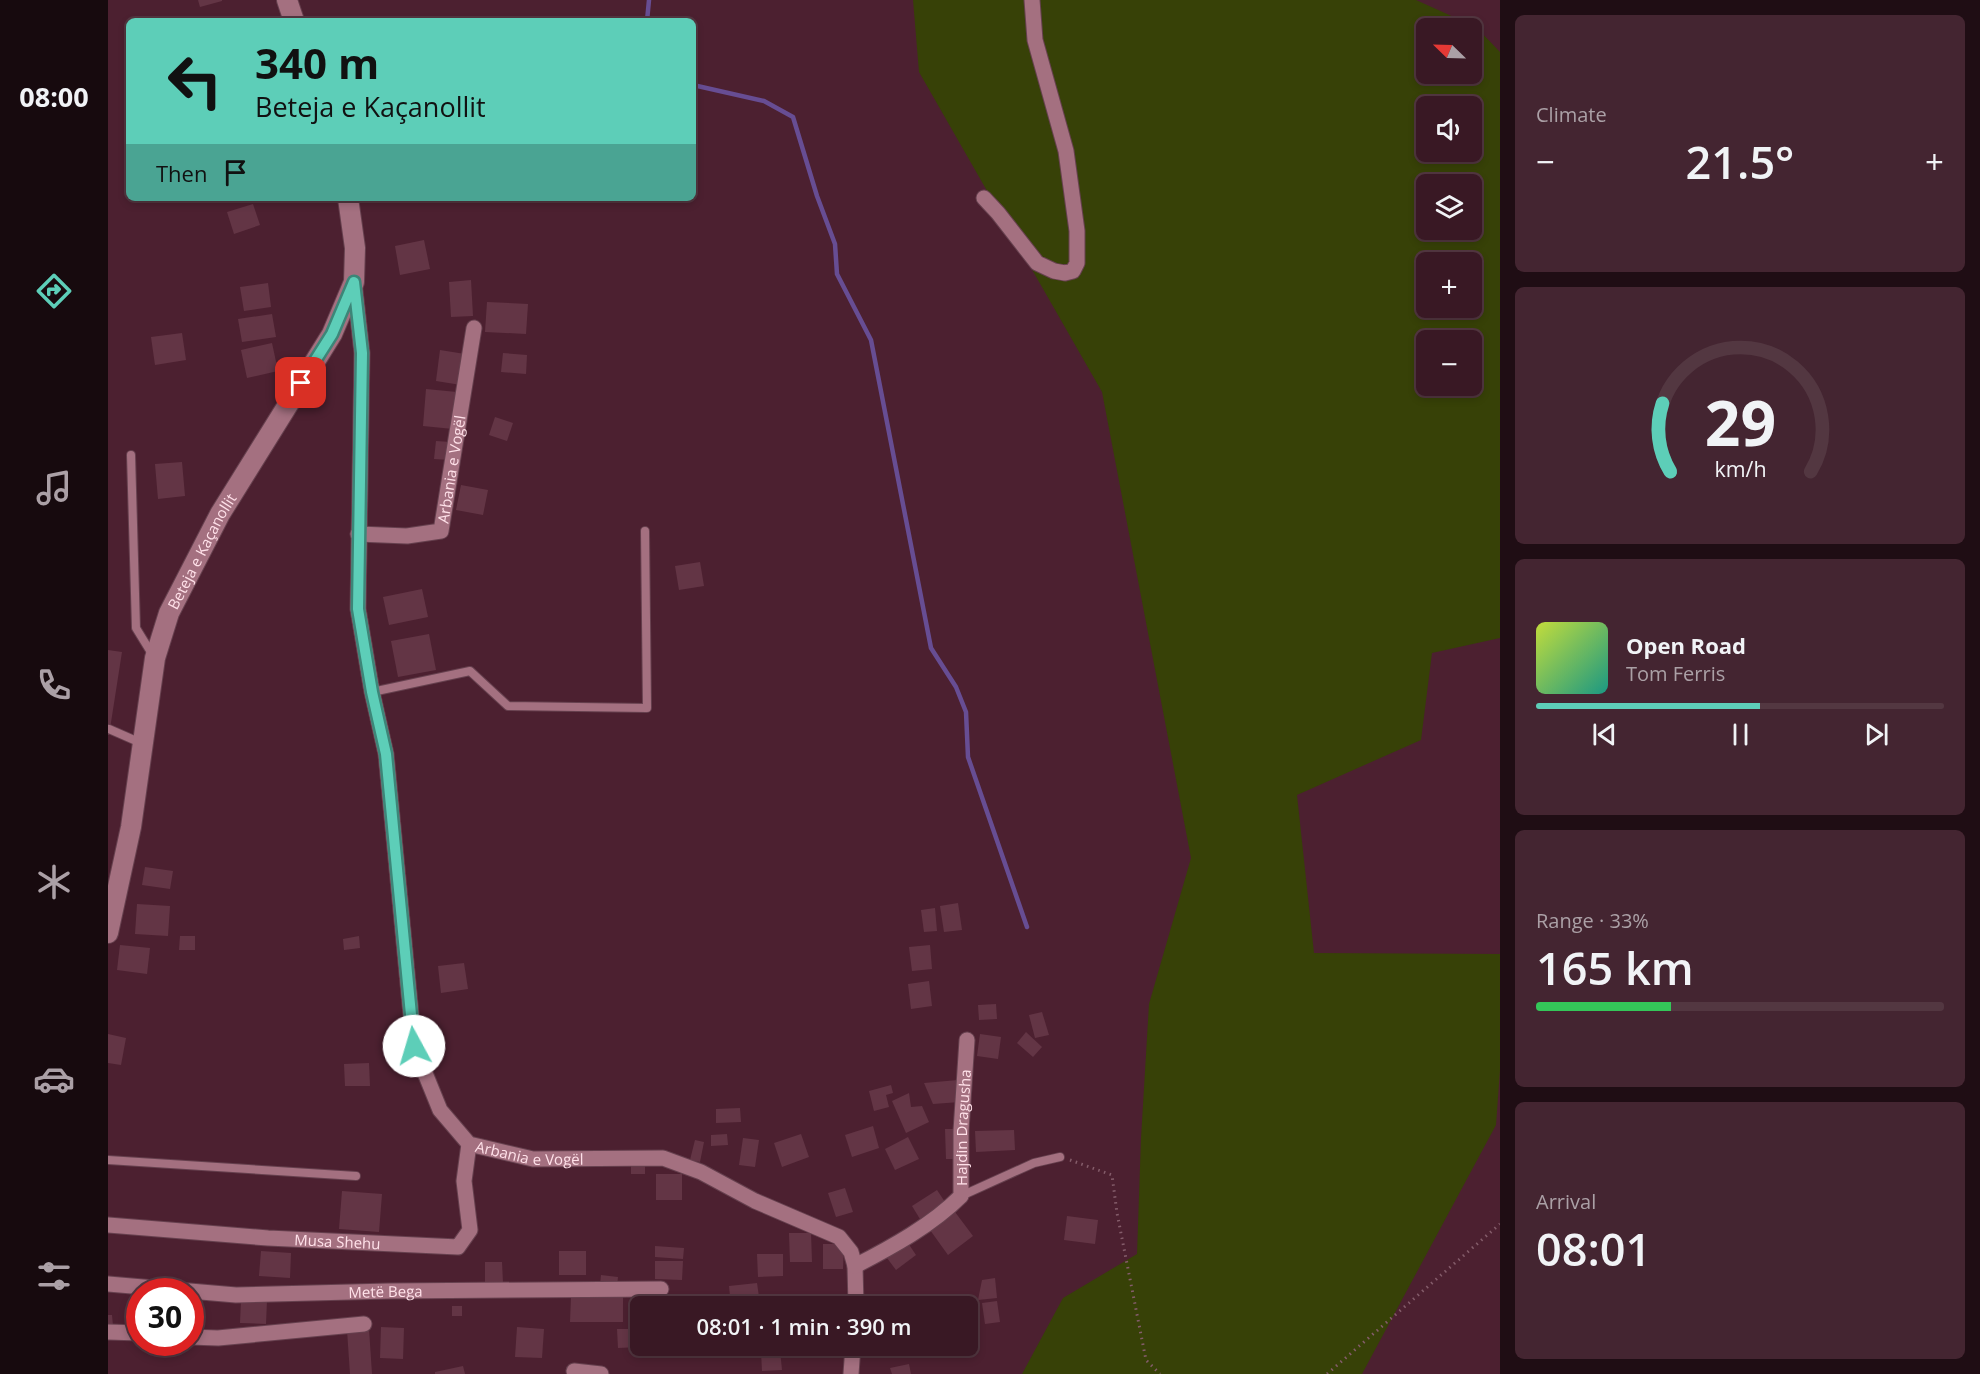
<!DOCTYPE html>
<html lang="en">
<head>
<meta charset="utf-8">
<style>
  body { margin:0; font-family:"Open Sans",sans-serif; background:#442531; color:#f1f3f6; height:100vh; display:flex; flex-direction:column; font-size:22px; white-space:nowrap }
  * { box-sizing:border-box; margin:0 }
  p { font-size:20px; color:#aba0a6 }
  .icon { flex:none; width:33px; height:33px; fill:none; stroke:currentColor; stroke-width:2; stroke-linecap:round; stroke-linejoin:round }
  .map { position:relative; flex:1; overflow:hidden }
  .drawer { display:flex; flex-direction:column; gap:15px; padding:15px; background:#1f0d14; width:480px }
  .drawer>* { flex:none }
  .hud { position:absolute; left:18px; top:18px; width:570px; height:183px; border-radius:9px; box-shadow:0 3px 9px #0003,0 0 0 2px #533741; background:#5dceb8; color:#111; overflow:hidden }
  .needle { width:39px; rotate:293deg }
  .fabs { position:absolute; left:1308px; top:18px; display:grid; gap:12px }
  .fabs a { display:grid; place-items:center; width:66px; height:66px; border-radius:9px; background:#391824; box-shadow:0 3px 9px #0003,0 0 0 2px #533741; font-size:30px }
  .speed { position:absolute; left:18px; top:1278px; display:flex; gap:12px; font-size:30px; font-weight:700; text-align:center }
  .speed>* { display:grid; place-content:center; width:78px; height:78px; border-radius:50%; background:#391824; box-shadow:0 3px 9px #0003,0 0 0 2px #533741; line-height:1 }
  .speed .limit { border:9px solid #d22; background:#fff; color:#111 }
  .pin { position:absolute; display:grid; place-items:center; width:51px; height:51px; color:#fff; margin:-26px; border-radius:12px; box-shadow:0 3px 9px #0006 }
  .me { position:absolute; width:66px; margin:-33px; rotate:354deg; stroke-linejoin:round; filter:drop-shadow(0 0 4px #0008) }
  .turn { display:flex; align-items:center; gap:21px; height:126px; padding:0 30px; font-size:27px }
  .turn .icon { width:78px; height:78px; stroke-width:2.5 }
  .turn b { display:block; font-size:42px; line-height:51px }
  .then { display:flex; align-items:center; height:57px; padding:0 30px; background:#0003; gap:12px; font-size:22px }
  .big { font-size:45px; font-weight:600; line-height:1.1 }
  .drawer .widget { flex:1; display:flex; flex-direction:column; justify-content:center; gap:9px; min-width:0; padding:0 21px; border-radius:9px; background:#442531 }
  .drawer .dial { align-items:center; gap:0 }
  .dial svg { height:156px; overflow:visible; fill:none; stroke:#533741; stroke-width:7; stroke-linecap:round; text-anchor:middle }
  .dial text { fill:#f1f3f6; stroke:none }
  .song { display:flex; align-items:center; gap:18px }
  .cover { width:72px; height:72px; border-radius:9px; background:linear-gradient(135deg,hsl(70 70% 55%),hsl(170 70% 35%)) }
  .played { height:6px; border-radius:3px; background:linear-gradient(90deg,#5dceb8 55%,#533741 55%) }
  .keys { display:flex; justify-content:space-around; direction:ltr }
  .heat { display:flex; justify-content:space-between; align-items:center; font-size:33px; direction:ltr }
  .charge { height:9px; border-radius:4px; background:linear-gradient(90deg,#34c759 33%,#533741 0) }
  .trip { position:absolute; left:522px; top:1296px; width:348px; height:60px; border-radius:9px; background:#391824; box-shadow:0 3px 9px #0003,0 0 0 2px #533741; font-weight:600; line-height:60px; text-align:center }
  main { display:flex; flex:1; min-height:0 }
  .tab-bar { display:flex; flex-direction:column; width:108px; justify-content:space-around; align-items:center; background:#170a0e; color:#aba0a6 }
  .tab-bar .icon { width:42px; height:42px }
  .tab-bar .selected { color:#5dceb8 }
  .tab-bar b { font-size:27px; color:#f1f3f6 }
  .map>svg:first-child { display:block }
  .green { fill:#374107; fill-rule:evenodd }
  .lines { fill:none; stroke-linecap:round; stroke-linejoin:round }
  .stream { stroke:#674d93; stroke-width:4.5 }
  .building { fill:#633545 }
  .service-casing { stroke:#66404e; stroke-width:10 }
  .minor-casing { stroke:#66404e; stroke-width:17 }
  .tertiary-casing { stroke:#66404e; stroke-width:22 }
  .path { stroke:#845c6a; stroke-width:3; stroke-dasharray:1.5 4.5; stroke-linecap:butt }
  .service { stroke:#a47080; stroke-width:8 }
  .minor { stroke:#a47080; stroke-width:15 }
  .tertiary { stroke:#a47080; stroke-width:20 }
  .route-casing { stroke:#3c8678; stroke-width:15 }
  .route { stroke:#5dceb8; stroke-width:10 }
  .labels { text-anchor:middle; dominant-baseline:central; stroke-width:6; stroke-linejoin:round; paint-order:stroke }
  .street-label { font-size:15px; fill:#ffe1e9; stroke:#411626 }
</style>
</head>
<body>
<main>
<nav class="tab-bar">
<b>08:00</b>
<svg class="icon selected" aria-label="directions" viewBox="0 0 24 24"><path d="M12 3l9 9-9 9-9-9zM9 14v-3h6M13 9l2 2-2 2"/></svg>
<svg class="icon" aria-label="music" viewBox="0 0 24 24"><path d="M9 18V5l10-2v13"/><circle cx="6" cy="18" r="3"/><circle cx="16" cy="16" r="3"/></svg>
<svg class="icon" aria-label="phone" viewBox="0 0 24 24"><path d="M5 4h4l2 5-3 2q2 4 5 5l2-3 5 2v4C11 20 4 13 5 4z"/></svg>
<svg class="icon" aria-label="climate" viewBox="0 0 24 24"><path d="M12 3v18M4 7l16 10M4 17L20 7"/></svg>
<svg class="icon" aria-label="car" viewBox="0 0 24 24"><path d="M5 17H2v-5l4-1 3-4h7l3 4 3 1v5h-3M9 17h6M6 11h13"/><circle cx="7" cy="17" r="2"/><circle cx="17" cy="17" r="2"/></svg>
<svg class="icon" aria-label="filters" viewBox="0 0 24 24"><path d="M4 7h16M4 17h16"/><circle cx="9" cy="7" r="2"/><circle cx="15" cy="17" r="2"/></svg>
</nav>
<div class="map">
<svg width="1392" height="1374" viewBox="0 0 1392 1374">
  <rect width="100%" height="100%" fill="#4c2030"/>
  <path class="green" d="M805 0H1308L1368 27 1392 52V638L1324 653 1313 740 1189 795 1206 953 1392 954V1070L1388 1125 1254 1374H914L955 1298 1029 1254 1033 1138 1041 1004 1083 858 994 392 811 72ZM1318 28H1364V74H1318ZM1318 106H1364V152H1318ZM1318 184H1364V230H1318ZM1318 262H1364V308H1318ZM1318 340H1364V386H1318Z"/>
  <g class="lines">
    <g class="stream">
      <path d="M539 21 541 0"/>
      <path d="M585 85 656 101 685 117 709 196 727 244 729 274 763 340 823 648 848 687 858 712 860 757 919 927"/>
    </g>
  </g>
  <g class="building">
    <path d="M90 0H114V1L92 7Z"/>
    <path d="M145 204 152 225 126 234 119 212Z"/>
    <path d="M316 240 322 269 292 275 287 246Z"/>
    <path d="M363 280 365 316 343 317 341 282Z"/>
    <path d="M160 283 163 307 136 311 132 287Z"/>
    <path d="M379 302 420 304 418 334 377 332Z"/>
    <path d="M164 314 168 337 134 342 130 319Z"/>
    <path d="M74 333 78 360 47 365 43 337Z"/>
    <path d="M164 343 170 371 139 378 133 350Z"/>
    <path d="M332 350 357 354 353 385 328 381Z"/>
    <path d="M395 353 419 355 418 374 393 372Z"/>
    <path d="M318 389 349 392 345 429 315 426Z"/>
    <path d="M387 417 405 423 399 441 381 435Z"/>
    <path d="M328 441 343 442 342 460 326 459Z"/>
    <path d="M74 462 77 496 50 499 47 464Z"/>
    <path d="M353 485 380 490 375 515 348 510Z"/>
    <path d="M592 562 596 586 571 590 567 566Z"/>
    <path d="M314 589 320 617 281 625 275 597Z"/>
    <path d="M321 634 328 670 290 677 283 641Z"/>
    <path d="M0 650 14 652 1 735H0Z"/>
    <path d="M37 867 65 871 62 889 34 885Z"/>
    <path d="M850 903 854 930 836 932 832 906Z"/>
    <path d="M29 904 62 906 60 936 27 934Z"/>
    <path d="M827 908 829 931 816 932 813 910Z"/>
    <path d="M72 936H87V950H71Z"/>
    <path d="M251 936 252 948 236 950 235 939Z"/>
    <path d="M12 945 42 948 39 974 9 970Z"/>
    <path d="M822 945 824 969 804 971 801 947Z"/>
    <path d="M356 963 360 989 333 993 330 966Z"/>
    <path d="M821 981 824 1006 803 1009 800 984Z"/>
    <path d="M888 1004 889 1019 871 1020 870 1005Z"/>
    <path d="M934 1012 941 1035 927 1038 921 1015Z"/>
    <path d="M918 1032 934 1047 925 1057 909 1043Z"/>
    <path d="M0 1034 18 1038 13 1065 0 1063Z"/>
    <path d="M872 1034 893 1037 890 1059 869 1056Z"/>
    <path d="M261 1063 262 1086H237L236 1064Z"/>
    <path d="M850 1080 852 1102 825 1104 816 1083Z"/>
    <path d="M783 1085 785 1093 778 1095 781 1107 766 1111 761 1091Z"/>
    <path d="M801 1093 803 1107 814 1106 821 1122 798 1133 784 1101Z"/>
    <path d="M632 1108 633 1122 608 1123V1109Z"/>
    <path d="M765 1126 771 1148 744 1157 737 1135Z"/>
    <path d="M837 1129H849V1159H838Z"/>
    <path d="M906 1130 907 1150 868 1152 867 1131Z"/>
    <path d="M619 1134 620 1145 603 1146V1135Z"/>
    <path d="M693 1134 701 1157 674 1167 666 1143Z"/>
    <path d="M800 1137 811 1159 787 1170 777 1149Z"/>
    <path d="M635 1138 651 1140 647 1167 631 1165Z"/>
    <path d="M587 1140 596 1142 592 1162 582 1160Z"/>
    <rect x="523" y="1161" width="14" height="13"/>
    <rect x="548" y="1174" width="26" height="26"/>
    <path d="M737 1188 745 1212 728 1217 720 1193Z"/>
    <path d="M829 1190 837 1202 812 1219 804 1206Z"/>
    <path d="M234 1191 274 1194 271 1232 231 1229Z"/>
    <path d="M847 1212 865 1236 840 1255 822 1230Z"/>
    <path d="M959 1216 990 1220 987 1244 956 1240Z"/>
    <path d="M681 1233H703L704 1262H682Z"/>
    <path d="M800 1243 808 1255 788 1270 779 1258Z"/>
    <path d="M715 1244H736L735 1269H715Z"/>
    <path d="M547 1246 576 1248 575 1259 547 1257Z"/>
    <path d="M153 1251 183 1253 182 1278 151 1276Z"/>
    <rect x="451" y="1251" width="27" height="24"/>
    <path d="M649 1254H675V1276L650 1277Z"/>
    <path d="M547 1261H575L574 1280 547 1279Z"/>
    <path d="M377 1262H394L395 1283 377 1284Z"/>
    <path d="M493 1275 510 1277 509 1286 492 1285Z"/>
    <path d="M887 1278 889 1298 870 1300 874 1280Z"/>
    <path d="M649 1283 652 1304 623 1306 621 1286Z"/>
    <path d="M463 1297H515V1322H462Z"/>
    <path d="M29 1299 32 1300V1320L27 1319Z"/>
    <rect x="719" y="1299" width="23" height="7"/>
    <path d="M133 1300H159L158 1324 132 1323Z"/>
    <path d="M889 1301 892 1322 877 1324 874 1303Z"/>
    <rect x="344" y="1306" width="10" height="10"/>
    <path d="M0 1315H4L5 1326H0Z"/>
    <path d="M273 1327 296 1328 295 1359 272 1358Z"/>
    <path d="M409 1327 436 1329 434 1358 407 1357Z"/>
    <path d="M261 1329 264 1374H242L239 1330Z"/>
    <path d="M509 1329H532V1347L510 1348Z"/>
    <path d="M575 1346H603V1350L575 1351Z"/>
    <path d="M672 1350 674 1370 654 1371 653 1352Z"/>
    <path d="M801 1364 803 1374H784L782 1368Z"/>
    <path d="M355 1366 357 1374H327V1372Z"/>
  </g>
  <g class="lines">
    <defs>
      <g id="service">
        <path d="M23 455 28 628 44 654"/>
        <path d="M264 692 362 671 400 706 539 708 537 531"/>
        <path d="M1 729 33 743"/>
        <path d="M0 1160 248 1176"/>
        <path d="M853 1196 926 1163 952 1157"/>
      </g>
      <g id="minor">
        <path d="M876 198 890 213 929 263 946 271 957 273 965 271 969 263V231L958 151 927 40 924 0"/>
        <path id="s1" d="M246 282 254 353 250 609 264 692 278 754 306 1046 332 1110 361 1144 425 1159 555 1158 593 1172 647 1201 731 1237 743 1252 747 1266 748 1306"/>
        <path id="s2" d="M250 534 299 536 333 531 366 328"/>
        <path id="s3" d="M0 1225 160 1238 350 1247 362 1230 356 1181 361 1144"/>
        <path id="s4" d="M747 1266C784 1247 824 1225 853 1196V1131L859 1040"/>
        <path id="s5" d="M0 1284 128 1295 281 1291 553 1289"/>
        <path d="M0 1332 32 1333"/>
        <path d="M82 1337 110 1338 256 1324"/>
        <path d="M466 1371 493 1374"/>
        <path d="M743 1374 745 1346"/>
      </g>
      <g id="tertiary">
        <path d="M179 0 186 21"/>
        <path id="s6" d="M0 933 23 827 47 658 61 613 112 514 224 334 246 282 247 248 240 198"/>
      </g>
    </defs>
    <use href="#service" class="service-casing"/>
    <use href="#minor" class="minor-casing"/>
    <use href="#tertiary" class="tertiary-casing"/>
    <g class="path">
      <path d="M962 1160 1004 1175 1009 1213 1038 1360 1052 1374"/>
      <path d="M1219 1374 1392 1224"/>
    </g>
    <use href="#service" class="service"/>
    <use href="#minor" class="minor"/>
    <use href="#tertiary" class="tertiary"/>
  </g>
  <g class="lines">
    <defs>
      <path id="route" d="M193 383 224 334 246 282 254 353 250 609 264 692 278 754 306 1046"/>
    </defs>
    <use href="#route" class="route-casing"/>
    <use href="#route" class="route"/>
  </g>
  <g class="labels">
    <g class="street-label">
      <text stroke="none"><textPath href="#s2" startOffset="146">Arbania e Vogël</textPath></text>
      <text stroke="none"><textPath href="#s6" startOffset="396">Beteja e Kaçanollit</textPath></text>
      <text stroke="none"><textPath href="#s4" startOffset="196">Hajdin Dragusha</textPath></text>
      <text stroke="none"><textPath href="#s1" startOffset="944">Arbania e Vogël</textPath></text>
      <text stroke="none"><textPath href="#s3" startOffset="230">Musa Shehu</textPath></text>
      <text stroke="none"><textPath href="#s5" startOffset="278">Metë Bega</textPath></text>
    </g>
  </g>
</svg>
<div class="fabs">
<a><svg class="needle" viewBox="-14 -14 28 28"><path d="M0-13l5 13h-10z" fill="#e53935"/><path d="M0 13l5-13h-10z" fill="#aba0a6"/></svg></a>
<a><svg class="icon" aria-label="sound" viewBox="0 0 24 24"><path d="M4 9h4l5-4v14l-5-4H4zM17 9q2 3 0 6"/></svg></a>
<a><svg class="icon" aria-label="layers" viewBox="0 0 24 24"><path d="M12 4l9 5-9 5-9-5zM3 14l9 5 9-5"/></svg></a>
<a>+</a>
<a>−</a>
</div>
<div class="speed"><div class="limit">30</div></div>
<div class="pin" style="left:193px;top:383px;background:#d93025"><svg class="icon" aria-label="arrive" viewBox="0 0 24 24"><path d="M6 21V4h12l-3 4 3 4H6"/></svg></div>
<svg class="me" style="left:306px;top:1046px" viewBox="-20 -20 40 40"><circle r="19" fill="#fff"/><path d="M0-13L10 11 0 6-10 11z" fill="#5dceb8"/></svg>
<div class="trip">08:01 · 1 min · 390 m</div>
<div class="hud">
<div class="turn"><svg class="icon" aria-label="left" viewBox="0 0 24 24"><path d="M17 20v-9H6M10 6l-5 5 5 5"/></svg><div><b>340 m</b>Beteja e Kaçanollit</div></div>
<div class="then">Then<svg class="icon" aria-label="arrive" viewBox="0 0 24 24"><path d="M6 21V4h12l-3 4 3 4H6"/></svg></div>
</div>
</div>
<section class="drawer">
<div class="widget"><p>Climate</p>
<div class="heat"><a>−</a><b class="big">21.5°</b><a>+</a></div>
</div>
<div class="widget dial"><svg viewBox="0 0 100 80">
<path d="M14 69A42 42 0 1 1 86 69"/>
<path d="M14 69A42 42 0 0 1 10 34" stroke="#5dceb8"/>
<text x="50" y="56" font-size="32" font-weight="700">29</text>
<text x="50" y="72" font-size="11">km/h</text>
</svg></div>
<div class="widget">
<div class="song"><i class="cover"></i><div><b>Open Road</b><p>Tom Ferris</p></div></div>
<div class="played"></div>
<div class="keys"><svg class="icon" aria-label="previous" viewBox="0 0 24 24"><path d="M18 5L8 12l10 7zM5 5v14"/></svg><svg class="icon" aria-label="pause" viewBox="0 0 24 24"><path d="M8 5v14M16 5v14"/></svg><svg class="icon" aria-label="next" viewBox="0 0 24 24"><path d="M6 5l10 7-10 7zM19 5v14"/></svg></div>
</div>
<div class="widget"><p>Range · 33%</p><b class="big">165 km</b><div class="charge"></div></div>
<div class="widget"><p>Arrival</p><b class="big">08:01</b></div>
</section>
</main>
</body>
</html>
